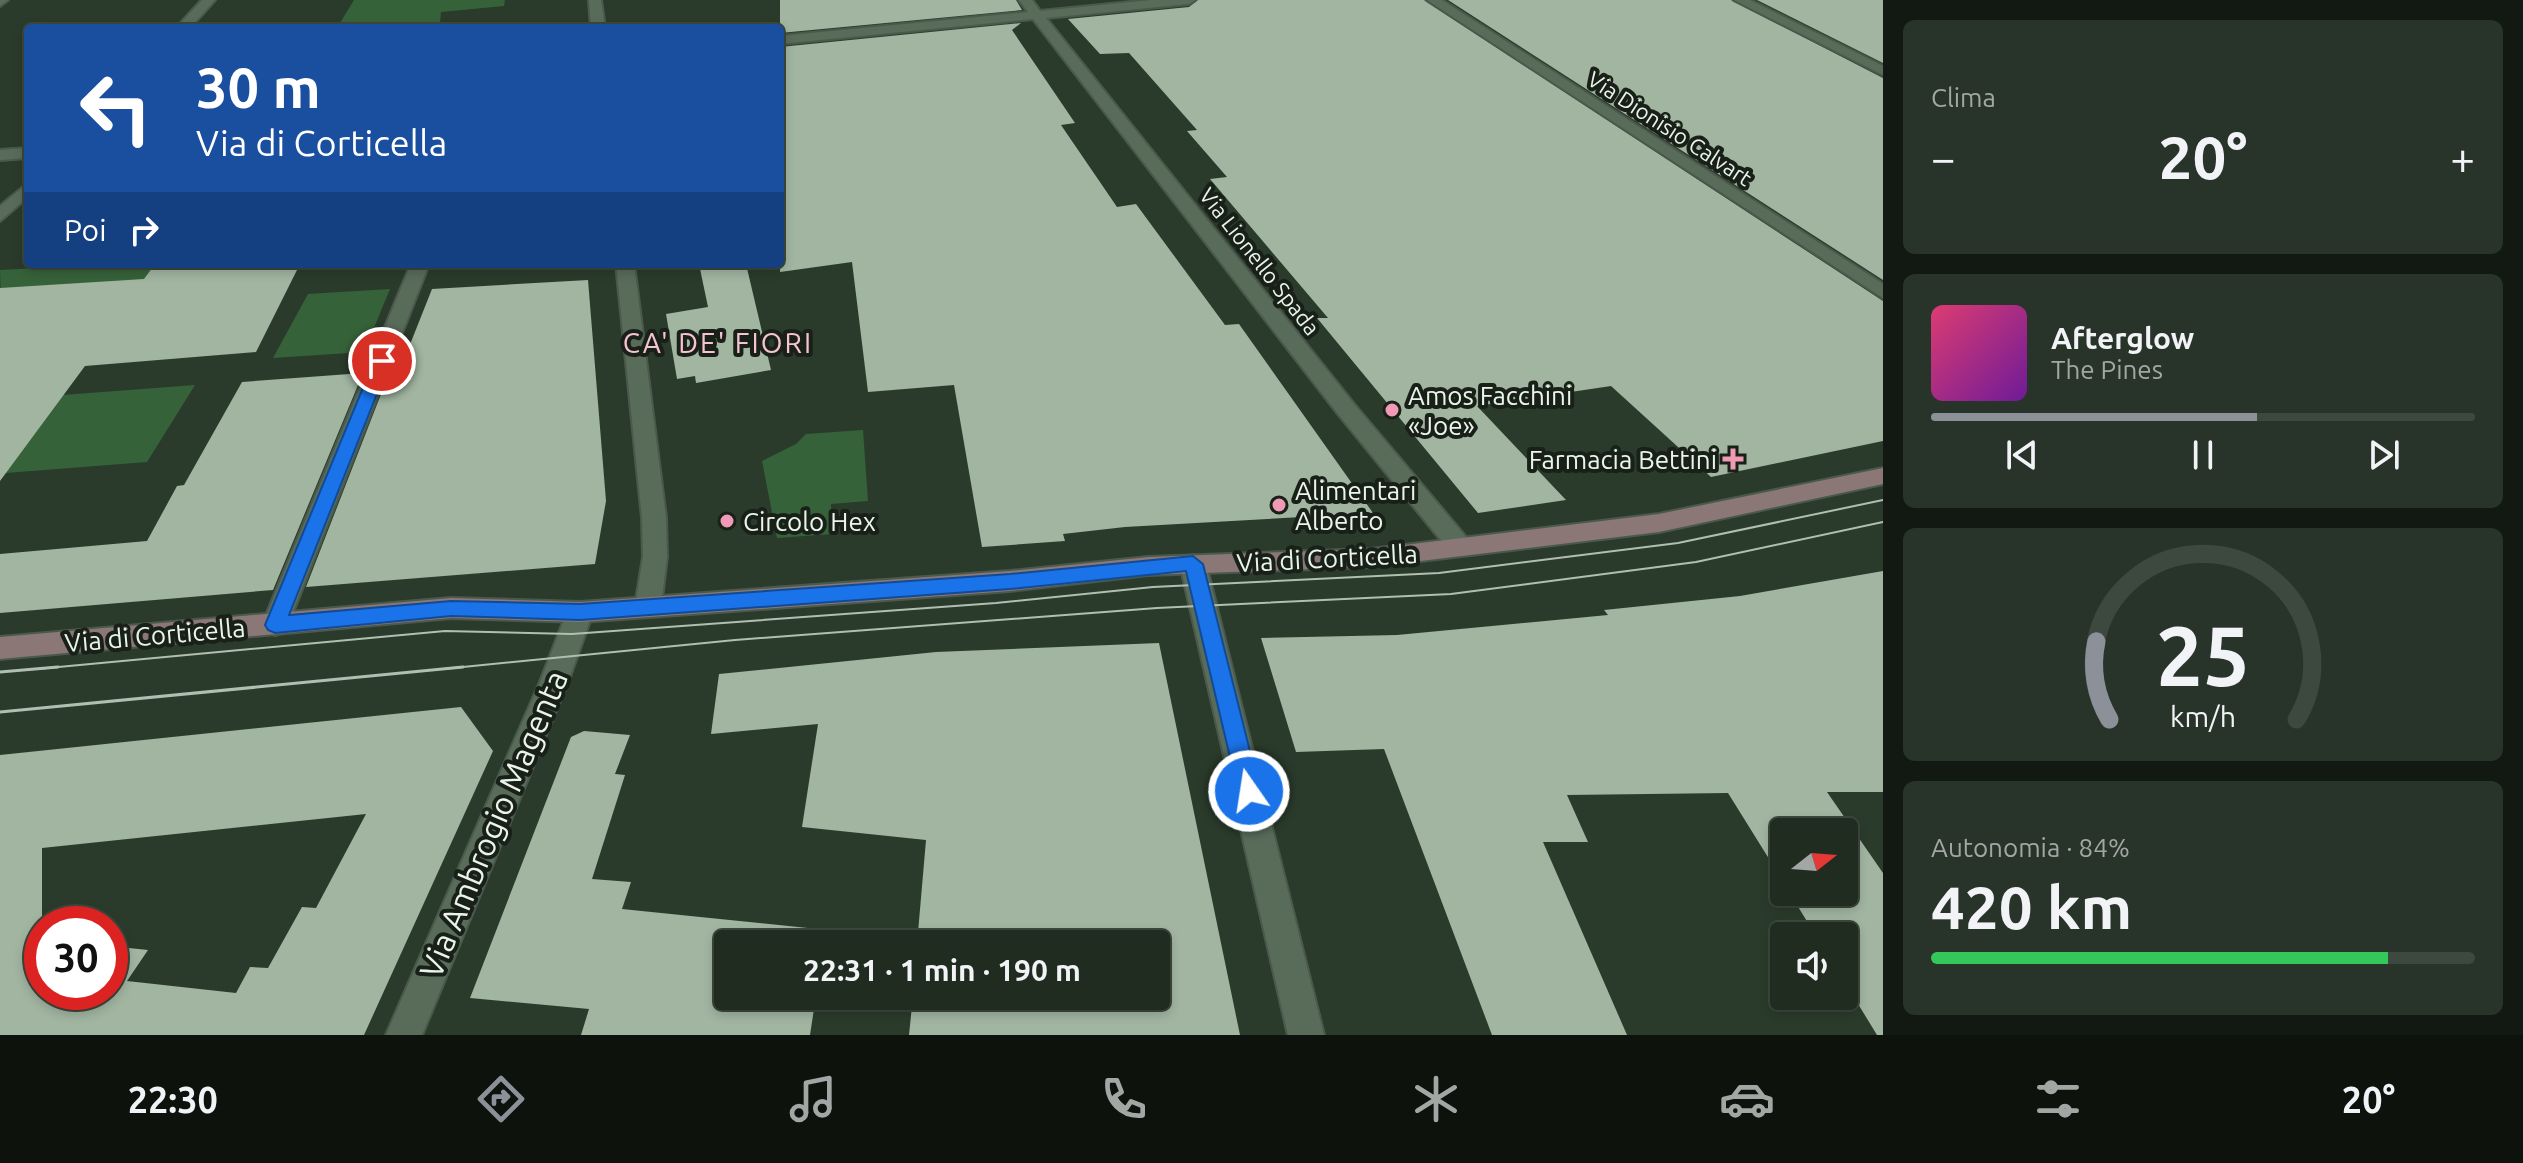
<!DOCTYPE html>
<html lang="it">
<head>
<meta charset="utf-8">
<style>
  body { margin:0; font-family:Ubuntu,sans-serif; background:#283429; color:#f1f3f6; height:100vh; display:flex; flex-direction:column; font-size:30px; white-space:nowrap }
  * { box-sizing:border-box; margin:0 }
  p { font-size:26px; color:#a2a7a5 }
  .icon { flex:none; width:44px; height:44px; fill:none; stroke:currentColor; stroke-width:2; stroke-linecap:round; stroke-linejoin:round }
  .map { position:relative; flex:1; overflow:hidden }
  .sheet { display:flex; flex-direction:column; gap:20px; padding:20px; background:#121812; width:640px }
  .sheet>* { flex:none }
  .hud { position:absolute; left:24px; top:24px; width:760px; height:244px; border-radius:8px; box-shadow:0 4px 12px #0003,0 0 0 2px #3d483e; background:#1a4fa0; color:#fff; overflow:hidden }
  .needle { width:52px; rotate:73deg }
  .tools { position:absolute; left:1770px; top:818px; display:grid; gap:16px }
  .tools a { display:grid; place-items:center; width:88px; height:88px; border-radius:8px; background:#202c20; box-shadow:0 4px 12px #0003,0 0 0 2px #3d483e; font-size:40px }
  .speed { position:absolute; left:24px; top:906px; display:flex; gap:16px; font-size:40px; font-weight:700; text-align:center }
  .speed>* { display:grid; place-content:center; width:104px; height:104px; border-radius:50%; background:#202c20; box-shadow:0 4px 12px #0003,0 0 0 2px #3d483e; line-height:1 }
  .speed .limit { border:12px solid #d22; background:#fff; color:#111 }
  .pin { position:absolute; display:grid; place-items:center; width:68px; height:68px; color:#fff; margin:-34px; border:4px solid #fff; border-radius:50%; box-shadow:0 2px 8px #0007 }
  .me { position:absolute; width:88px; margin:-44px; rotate:347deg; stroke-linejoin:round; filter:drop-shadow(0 0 6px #0008) }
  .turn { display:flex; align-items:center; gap:28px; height:168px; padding:0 40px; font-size:36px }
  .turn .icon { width:104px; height:104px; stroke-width:2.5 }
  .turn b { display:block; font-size:56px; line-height:68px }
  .then { display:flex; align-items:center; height:76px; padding:0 40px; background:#0003; gap:16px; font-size:30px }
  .big { font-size:60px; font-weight:700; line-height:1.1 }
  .sheet .widget { flex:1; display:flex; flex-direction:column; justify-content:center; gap:12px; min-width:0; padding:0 28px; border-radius:12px; background:#283429 }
  .sheet .dial { align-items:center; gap:0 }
  .dial svg { height:208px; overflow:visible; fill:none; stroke:#3d483e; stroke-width:7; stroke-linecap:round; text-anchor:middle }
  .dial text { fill:#f1f3f6; stroke:none }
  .song { display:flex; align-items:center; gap:24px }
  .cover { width:96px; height:96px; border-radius:12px; background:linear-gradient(135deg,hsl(340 70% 55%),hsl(280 70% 35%)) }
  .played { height:8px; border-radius:4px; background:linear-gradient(90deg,#8c9099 60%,#3d483e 60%) }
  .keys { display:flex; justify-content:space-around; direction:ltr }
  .heat { display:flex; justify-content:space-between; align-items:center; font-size:44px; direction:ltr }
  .charge { height:12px; border-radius:6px; background:linear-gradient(90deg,#34c759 84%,#3d483e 0) }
  .trip { position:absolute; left:714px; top:930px; width:456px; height:80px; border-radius:8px; background:#202c20; box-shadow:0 4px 12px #0003,0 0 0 2px #3d483e; font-weight:700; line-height:80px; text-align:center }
  .dock { display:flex; height:128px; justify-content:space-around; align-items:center; background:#0d120d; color:#a2a7a5 }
  .dock .icon { width:56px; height:56px }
  .dock .active { color:#8c9099 }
  .dock b { font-size:36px; color:#f1f3f6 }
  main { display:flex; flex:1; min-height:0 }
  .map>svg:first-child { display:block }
  .green { fill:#36623a }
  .building { fill:#a1b5a1; fill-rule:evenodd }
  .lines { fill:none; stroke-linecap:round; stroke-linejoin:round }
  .lane-casing { stroke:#4a594b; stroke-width:4 }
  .street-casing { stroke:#4a594b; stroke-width:4 }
  .secondary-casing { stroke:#4a594b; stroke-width:4 }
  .lane { fill:#596c5a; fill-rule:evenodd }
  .street { fill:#596c5a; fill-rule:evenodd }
  .secondary { fill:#8b7776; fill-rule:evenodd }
  .tram-far1 { stroke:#b1beb2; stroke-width:2 }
  .tram { stroke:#b1beb2; stroke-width:3 }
  .route { fill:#1a73e8; stroke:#114b97; stroke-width:2 }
  .poi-dot { fill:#f09ab5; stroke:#182018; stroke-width:3 }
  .labels { text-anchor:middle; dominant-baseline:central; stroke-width:8; stroke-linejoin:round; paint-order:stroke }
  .far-street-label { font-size:22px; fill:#eaf5ea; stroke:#182018 }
  .poi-label { font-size:26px; fill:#eaf5ea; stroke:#182018; text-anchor:start }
  .street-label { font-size:26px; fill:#eaf5ea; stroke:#182018 }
  .neighbourhood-label { font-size:28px; letter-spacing:2px; fill:#f5c3d1; stroke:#182018 }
  .near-street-label { font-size:32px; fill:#eaf5ea; stroke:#182018 }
</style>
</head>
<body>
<main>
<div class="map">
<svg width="1883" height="1035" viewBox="0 0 1883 1035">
  <rect width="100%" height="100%" fill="#2a3b2b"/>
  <g class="green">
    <path d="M354 0H505L504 6 441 12 440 23 337 28Z"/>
    <path d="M113 264H155L63 395 195 385 147 462 6 473 0 270Z"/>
    <path d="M390 289 364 352 273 358 308 294Z"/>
    <path d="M863 430 868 501 831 504 832 534 777 538 762 461 796 444 806 434Z"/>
  </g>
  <g class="building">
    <path d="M780 0H1016L1022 10 780 33Z"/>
    <path d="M1198 0H1424L1883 301V441L1711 477 1611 386 1477 406 1566 500 1478 513 1317 318H1328L1210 179 1227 177 1187 131 1197 130 1129 53 1100 54 1068 19 1189 7Z"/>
    <path d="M1448 0H1731L1883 78V280Z"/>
    <path d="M1757 0H1883V63Z"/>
    <path d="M1021 23 1012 30 1075 123 1061 125 1117 207 1136 204 1225 325 1239 324 1373 513 1125 527 1063 534 1065 541 982 547 954 385 868 392 852 262 780 272V47Z"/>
    <path d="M155 264H300L256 352 85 366 0 481V288L144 279Z"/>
    <path d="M699 264H746L771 370 696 383 695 376 677 379 666 314 708 307Z"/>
    <path d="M588 280 606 501 595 564 306 587 390 371H396L403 352H407L432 289Z"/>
    <path d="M363 373 273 590 0 613V554L147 541 177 486 184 485 242 382Z"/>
    <path d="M1883 571V792H1827L1883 873V1035H1877L1844 981V936H1816L1789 892H1844V832H1784V883L1728 793 1567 795 1588 842H1543L1627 1035H1492L1384 749 1296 752 1261 638 1397 635 1608 615 1604 610 1740 596Z"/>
    <path d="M1159 643 1240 1035H909L913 996H1156V944H917L926 840 802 827 818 724 711 734 719 674 936 652Z"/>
    <path d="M461 707 493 751 364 1035H0V755ZM366 814 316 908 302 907 268 968 250 967 236 993 127 981 148 950 110 946V992H42V848Z"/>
    <path d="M584 731 630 735 615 774 625 775 592 879 631 882 622 909 827 930 825 944H728V996H816L810 1035H581L589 1009 470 998 571 737Z"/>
  </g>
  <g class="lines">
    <defs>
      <path id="lane" d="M0 0H8L0 6Z"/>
      <g id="street">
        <path d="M202 0H215L190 28H176Z"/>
        <path d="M589 0H601L605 28H591Z"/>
        <path d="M1019 0H1032L1040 11 1151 0H1195L1189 4 1046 18 1354 404 1471 543 1474 549 1471 555H1453L1338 414 1033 19 780 44V36L1028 12Z"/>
        <path d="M1427 0H1442L1883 284V298Z"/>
        <path d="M1734 0H1750L1883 66V75Z"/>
        <path d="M28 148V158L0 160V150Z"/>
        <path d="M28 183V197L0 221V206Z"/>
        <path d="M411 264H429L288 625 284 632 275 635 266 632 262 625Z"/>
        <path d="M616 264H634L666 518 667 557 661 606 657 613 648 616 639 613 635 606 643 557 642 518Z"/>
        <path d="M1193 555 1202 557 1206 564 1324 1035H1288L1180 564 1184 557Z"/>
        <path d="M580 602 589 605 593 612 568 682 422 1035H386L540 682 567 612 571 605Z"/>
      </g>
      <path id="secondary" d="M1883 468V484L1659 532 1371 567 1148 575 1010 591 580 622 451 618 0 659V637L451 598 580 602 1010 571 1148 557 1371 549 1659 514Z"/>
    </defs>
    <use href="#lane" class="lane-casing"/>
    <use href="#street" class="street-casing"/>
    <use href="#secondary" class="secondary-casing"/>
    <use href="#lane" class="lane"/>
    <use href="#street" class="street"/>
    <use href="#secondary" class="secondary"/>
    <g class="tram-far1">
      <path d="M37 669 445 631 572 634 996 603 1153 587 1439 573 1678 543 1883 500"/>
      <path d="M443 669 735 640 1157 608 1451 594 1696 562 1883 522"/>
    </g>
    <g class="tram">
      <path d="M0 672 58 667"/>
      <path d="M0 712 463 667"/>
    </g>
  </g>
  <path class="route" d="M382 356 390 361 289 615 451 601 580 604 1010 574 1193 556 1203 564 1260 791 1257 798 1249 801 1241 798 1238 791 1186 571 1010 589 580 620 451 616 275 633 268 630 265 625 374 361Z"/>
  <g class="poi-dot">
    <circle cx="1392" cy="410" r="8"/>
    <path d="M1729 447h8v8h8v8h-8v8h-8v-8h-8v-8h8z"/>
    <circle cx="1279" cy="505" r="8"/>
    <circle cx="727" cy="521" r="8"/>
  </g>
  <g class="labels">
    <g class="far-street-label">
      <text transform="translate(1670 128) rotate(33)">Via Dionisio Calvart</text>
      <text transform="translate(1260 261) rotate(52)">Via Lionello Spada</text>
    </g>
    <g class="poi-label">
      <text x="1408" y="395">Amos Facchini<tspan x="1408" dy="30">«Joe»</tspan></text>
      <text x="1717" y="459" text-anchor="end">Farmacia Bettini</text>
      <text x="1295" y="490">Alimentari<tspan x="1295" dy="30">Alberto</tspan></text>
      <text x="743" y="521">Circolo Hex</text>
    </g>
    <g class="street-label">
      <text transform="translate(1327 558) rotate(-3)">Via di Corticella</text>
      <text transform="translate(155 635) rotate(-5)">Via di Corticella</text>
    </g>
    <g class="neighbourhood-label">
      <text x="718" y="342">CA' DE' FIORI</text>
    </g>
    <g class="near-street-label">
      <text transform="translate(493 824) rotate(-67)">Via Ambrogio Magenta</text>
    </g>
  </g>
</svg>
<div class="tools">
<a><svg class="needle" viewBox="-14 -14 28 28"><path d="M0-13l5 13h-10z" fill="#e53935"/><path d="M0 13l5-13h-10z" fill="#a2a7a5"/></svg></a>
<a><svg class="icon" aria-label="sound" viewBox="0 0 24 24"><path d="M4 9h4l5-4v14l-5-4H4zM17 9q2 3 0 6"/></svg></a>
</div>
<div class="speed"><div class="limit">30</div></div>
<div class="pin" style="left:382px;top:361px;background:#d93025"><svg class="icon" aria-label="arrive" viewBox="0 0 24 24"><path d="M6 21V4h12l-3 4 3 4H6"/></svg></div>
<svg class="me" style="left:1249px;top:791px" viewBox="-20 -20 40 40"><circle r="17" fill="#1a73e8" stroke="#fff" stroke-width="3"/><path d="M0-11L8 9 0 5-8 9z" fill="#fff"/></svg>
<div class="trip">22:31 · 1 min · 190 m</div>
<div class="hud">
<div class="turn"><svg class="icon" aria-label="left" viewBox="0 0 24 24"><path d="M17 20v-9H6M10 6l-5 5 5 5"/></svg><div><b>30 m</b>Via di Corticella</div></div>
<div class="then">Poi<svg class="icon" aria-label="right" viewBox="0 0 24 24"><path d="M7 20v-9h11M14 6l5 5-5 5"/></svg></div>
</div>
</div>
<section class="sheet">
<div class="widget"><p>Clima</p>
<div class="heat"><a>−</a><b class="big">20°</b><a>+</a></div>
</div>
<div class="widget">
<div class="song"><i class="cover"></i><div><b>Afterglow</b><p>The Pines</p></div></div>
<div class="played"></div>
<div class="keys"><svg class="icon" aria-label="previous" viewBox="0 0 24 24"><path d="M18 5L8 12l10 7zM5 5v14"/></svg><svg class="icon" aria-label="pause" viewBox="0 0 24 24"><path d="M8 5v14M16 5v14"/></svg><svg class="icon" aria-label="next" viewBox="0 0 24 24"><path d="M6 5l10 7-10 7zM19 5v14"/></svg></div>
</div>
<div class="widget dial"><svg viewBox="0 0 100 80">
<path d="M14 69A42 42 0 1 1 86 69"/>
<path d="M14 69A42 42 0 0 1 9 39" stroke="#8c9099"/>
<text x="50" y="56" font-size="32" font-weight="700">25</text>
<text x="50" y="72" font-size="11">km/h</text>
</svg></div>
<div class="widget"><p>Autonomia · 84%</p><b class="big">420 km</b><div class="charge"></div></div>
</section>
</main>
<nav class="dock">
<b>22:30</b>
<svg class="icon active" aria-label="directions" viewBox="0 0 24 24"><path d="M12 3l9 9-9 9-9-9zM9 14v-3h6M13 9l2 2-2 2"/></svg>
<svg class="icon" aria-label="music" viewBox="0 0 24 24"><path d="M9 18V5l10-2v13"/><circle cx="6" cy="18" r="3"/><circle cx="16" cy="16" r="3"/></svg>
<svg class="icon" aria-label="phone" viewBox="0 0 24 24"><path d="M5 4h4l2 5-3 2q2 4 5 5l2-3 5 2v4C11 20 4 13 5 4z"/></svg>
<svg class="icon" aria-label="climate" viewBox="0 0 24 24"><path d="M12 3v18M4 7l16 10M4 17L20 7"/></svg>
<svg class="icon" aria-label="car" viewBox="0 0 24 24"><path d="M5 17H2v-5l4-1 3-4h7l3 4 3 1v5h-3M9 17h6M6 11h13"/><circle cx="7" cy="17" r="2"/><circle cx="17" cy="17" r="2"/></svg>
<svg class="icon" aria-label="filters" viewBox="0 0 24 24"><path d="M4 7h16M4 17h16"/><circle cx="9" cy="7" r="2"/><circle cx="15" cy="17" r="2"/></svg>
<b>20°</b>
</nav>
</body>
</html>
